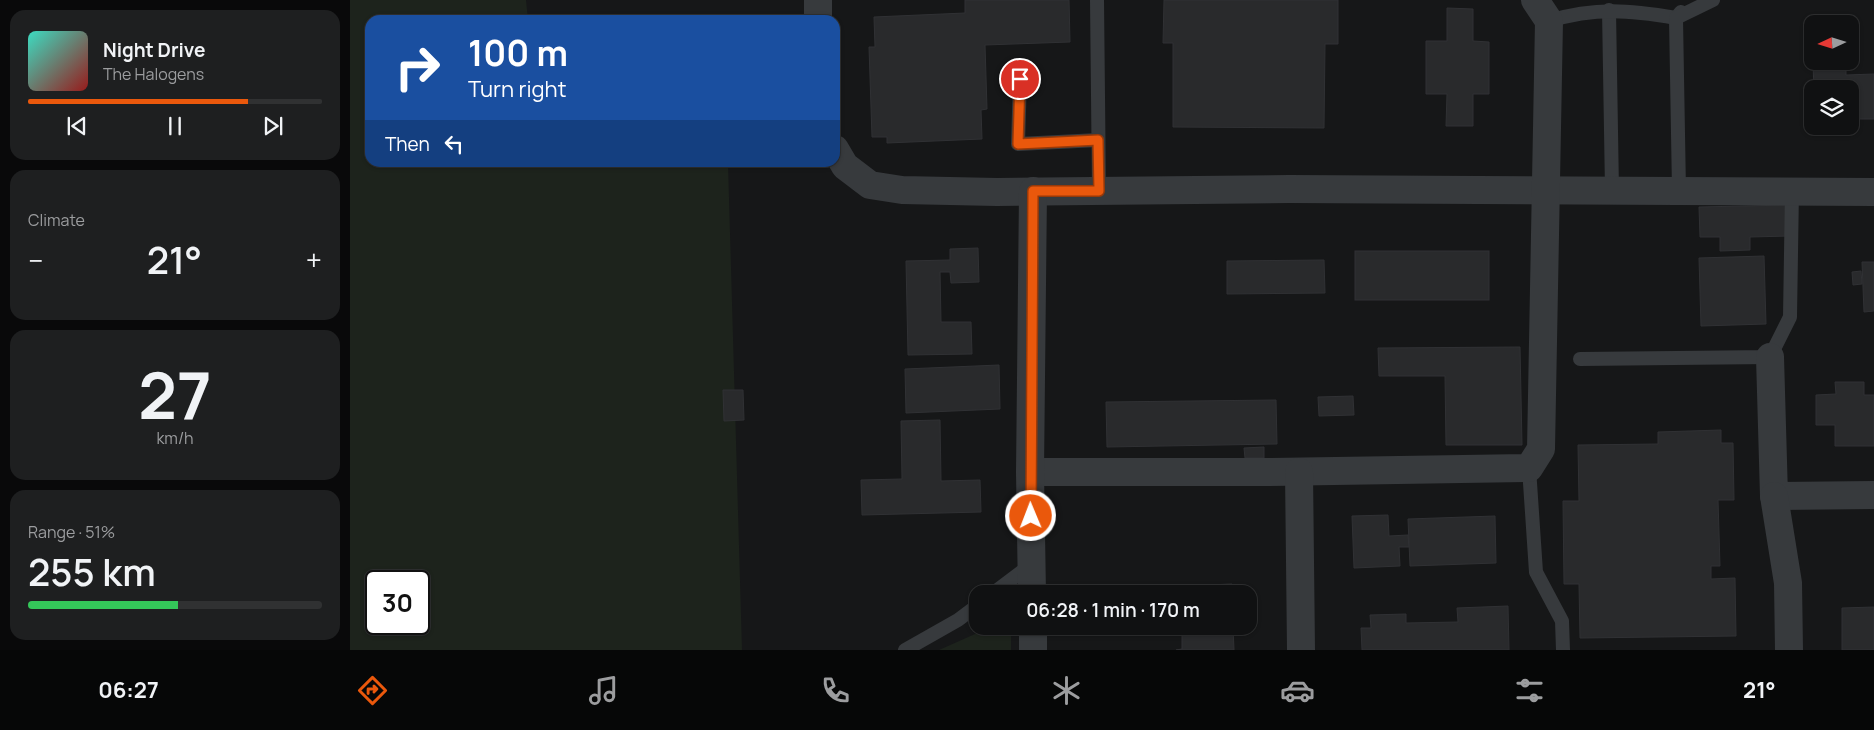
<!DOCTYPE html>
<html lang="en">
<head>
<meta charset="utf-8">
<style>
  body { margin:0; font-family:Manrope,sans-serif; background:#1e1f20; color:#f1f3f6; height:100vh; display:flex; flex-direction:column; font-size:19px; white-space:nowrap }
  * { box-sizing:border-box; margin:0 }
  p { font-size:16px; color:#9c9d9f }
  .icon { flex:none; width:28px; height:28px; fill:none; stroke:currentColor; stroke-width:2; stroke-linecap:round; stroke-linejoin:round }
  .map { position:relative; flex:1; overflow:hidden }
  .panel { display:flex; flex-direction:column; gap:10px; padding:10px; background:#09090a; width:350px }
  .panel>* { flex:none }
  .top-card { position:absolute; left:15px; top:15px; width:475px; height:152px; border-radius:15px; box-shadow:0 1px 4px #0004,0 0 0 1px #303132; background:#1a4fa0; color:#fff; overflow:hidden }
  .needle { width:32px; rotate:266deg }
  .tools { position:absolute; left:1454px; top:15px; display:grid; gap:10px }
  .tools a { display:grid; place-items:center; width:55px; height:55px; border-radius:10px; background:#101112; box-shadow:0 1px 4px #0004,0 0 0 1px #303132; font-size:25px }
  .speed { position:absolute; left:15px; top:570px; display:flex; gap:10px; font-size:25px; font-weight:700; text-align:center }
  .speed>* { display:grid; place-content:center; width:65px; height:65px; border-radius:50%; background:#101112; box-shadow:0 1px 4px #0004,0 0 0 1px #303132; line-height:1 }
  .speed .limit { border:2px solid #111; border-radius:8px; background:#fff; color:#111 }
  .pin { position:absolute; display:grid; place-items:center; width:42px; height:42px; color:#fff; margin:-21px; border:2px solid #fff; border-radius:50%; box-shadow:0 1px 5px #0007 }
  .me { position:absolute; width:55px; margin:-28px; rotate:359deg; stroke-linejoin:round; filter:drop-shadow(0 0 4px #0008) }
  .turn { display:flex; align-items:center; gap:18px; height:105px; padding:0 20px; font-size:22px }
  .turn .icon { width:65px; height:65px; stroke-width:2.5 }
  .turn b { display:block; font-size:35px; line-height:42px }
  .then { display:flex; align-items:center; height:48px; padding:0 20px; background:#0003; gap:10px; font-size:19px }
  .big { font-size:38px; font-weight:600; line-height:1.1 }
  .panel .card { flex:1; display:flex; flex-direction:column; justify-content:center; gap:8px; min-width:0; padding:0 18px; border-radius:15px; background:#1e1f20 }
  .panel .dial { align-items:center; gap:0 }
  .dial b { font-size:65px; line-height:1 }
  .song { display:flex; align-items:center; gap:15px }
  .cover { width:60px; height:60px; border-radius:8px; background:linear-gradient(135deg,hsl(170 70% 55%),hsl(0 70% 35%)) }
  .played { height:5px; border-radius:2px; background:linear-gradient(90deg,#ea580c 75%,#303132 75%) }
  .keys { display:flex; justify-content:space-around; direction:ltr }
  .heat { display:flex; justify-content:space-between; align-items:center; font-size:28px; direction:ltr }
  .charge { height:8px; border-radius:4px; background:linear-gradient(90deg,#34c759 51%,#303132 0) }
  .trip { position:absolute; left:619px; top:585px; width:288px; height:50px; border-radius:15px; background:#101112; box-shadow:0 1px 4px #0004,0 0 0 1px #303132; font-weight:600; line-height:50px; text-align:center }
  .tab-bar { display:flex; height:80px; justify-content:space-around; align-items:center; background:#060707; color:#9c9d9f }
  .tab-bar .icon { width:35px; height:35px }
  .tab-bar .selected { color:#ea580c }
  .tab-bar b { font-size:22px; color:#f1f3f6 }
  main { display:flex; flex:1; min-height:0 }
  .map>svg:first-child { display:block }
  .green { fill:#1d231c; fill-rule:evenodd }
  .building { fill:#292a2c; stroke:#303134 }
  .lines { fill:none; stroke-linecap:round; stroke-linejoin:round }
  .service { stroke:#373a3d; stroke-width:14 }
  .minor { stroke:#373a3d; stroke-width:28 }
  .route-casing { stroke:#983908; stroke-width:12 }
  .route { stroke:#ea580c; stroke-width:9 }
</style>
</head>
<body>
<main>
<section class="panel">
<div class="card">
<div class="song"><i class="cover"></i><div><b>Night Drive</b><p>The Halogens</p></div></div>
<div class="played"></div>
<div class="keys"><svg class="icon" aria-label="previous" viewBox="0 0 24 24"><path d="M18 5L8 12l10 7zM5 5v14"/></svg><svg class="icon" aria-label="pause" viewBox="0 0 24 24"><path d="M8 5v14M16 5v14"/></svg><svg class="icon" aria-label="next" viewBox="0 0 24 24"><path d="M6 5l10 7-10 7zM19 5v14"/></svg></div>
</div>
<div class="card"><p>Climate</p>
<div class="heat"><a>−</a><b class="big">21°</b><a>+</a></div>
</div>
<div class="card dial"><b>27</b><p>km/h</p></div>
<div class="card"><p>Range · 51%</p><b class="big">255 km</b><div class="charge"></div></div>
</section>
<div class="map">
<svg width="1524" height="650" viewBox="0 0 1524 650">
  <rect width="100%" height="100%" fill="#161718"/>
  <g class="green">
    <path d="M0 0H176L178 20H20V162L378 163 392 650H0ZM26 581H69V624H26Z"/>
    <path d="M643 626H661V650H589Z"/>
  </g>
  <g class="building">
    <path d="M615 0H719L720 42 635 45 637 109 631 110 632 139 537 143V137H522L519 47H525L524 17 615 13Z"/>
    <path d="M814 0H988V44H975L974 128 823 127V43H813Z"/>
    <path d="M1097 8 1123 9V41L1139 42V94H1123V126H1096L1097 94H1076V41H1097Z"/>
    <path d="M1463 64H1496V75L1524 74V119H1500V89H1464Z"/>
    <path d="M1465 126H1496V130L1465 131Z"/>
    <path d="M394 162H436V167H395Z"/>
    <path d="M1439 205 1440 236 1400 237V250L1370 251V237H1350L1349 207Z"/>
    <path d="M628 248 629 282 601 283 600 272H590L591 322H621L622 354 558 355 556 261 600 260V249Z"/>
    <rect x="1005" y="251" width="134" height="49"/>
    <path d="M1414 256 1416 324 1351 326 1349 258Z"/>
    <path d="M974 260 975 293 877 294V261Z"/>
    <path d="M1512 262H1524V311L1514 312Z"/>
    <path d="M1511 271 1512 284 1503 285 1502 272Z"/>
    <path d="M1170 347 1172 445H1096L1095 376H1029L1028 348Z"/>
    <path d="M649 365 650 409 556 413 555 369Z"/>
    <path d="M1485 382H1514V395H1524V446H1485V425H1466V395L1486 394Z"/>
    <path d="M373 390H393L394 420 374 421Z"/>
    <path d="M1003 396 1004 415 969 416 968 397Z"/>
    <path d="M926 400 927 444 757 447 756 402Z"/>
    <path d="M590 420 591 481 630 480 631 512 512 515 511 480 552 479 551 421Z"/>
    <path d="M1371 430V443H1383L1384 500H1368L1370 566H1361V579L1385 578 1386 636 1230 638 1229 584H1214L1213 501H1229L1228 445 1308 444V432Z"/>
    <path d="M914 447V458H895L894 448Z"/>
    <path d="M1038 515 1039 536 1058 535 1059 547H1049L1050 566 1004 568 1002 516Z"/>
    <path d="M1145 516 1146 563 1060 566 1058 519Z"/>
    <path d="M882 584V594H810V587Z"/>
    <path d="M1158 606 1159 650H1012L1011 628H1021L1020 615 1056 614V623L1108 622 1107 608Z"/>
    <path d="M1524 607V650H1492V608Z"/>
    <path d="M832 626H883L884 650H826L832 649Z"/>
  </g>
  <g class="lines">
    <g class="service">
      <path d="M747 0 749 191"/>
      <path d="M1259 10 1262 191"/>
      <path d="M1199 21C1245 7 1280 10 1326 18L1331 12"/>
      <path d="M670 79 668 144 748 140"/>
      <path d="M1329 191 1326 18 1363 0"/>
      <path d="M1230 359 1420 357 1440 317 1442 190"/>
      <path d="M1179 468 1186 572 1212 621 1213 650"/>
      <path d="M642 594 682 564"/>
      <path d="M555 650 608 620 628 605"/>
    </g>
    <g class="minor">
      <path d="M468 0V20"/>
      <path d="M485 149 495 166 520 185 552 190 647 192 939 189 1524 192"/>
      <path d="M1420 357 1424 496 1524 495"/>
      <path d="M680 472H921L1179 468 1191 449 1199 21 1185 0"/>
      <path d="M949 472 951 650"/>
      <path d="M1424 496 1438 583 1439 650"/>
      <path d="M682 594 680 472 683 191"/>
      <path d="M683 626V650"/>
    </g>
  </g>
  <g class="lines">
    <defs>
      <path id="route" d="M670 79 668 144 748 140 749 191H683L681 516"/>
    </defs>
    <use href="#route" class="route-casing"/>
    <use href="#route" class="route"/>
  </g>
</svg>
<div class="tools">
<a><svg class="needle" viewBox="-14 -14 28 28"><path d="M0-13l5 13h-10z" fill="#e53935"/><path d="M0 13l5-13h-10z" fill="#9c9d9f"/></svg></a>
<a><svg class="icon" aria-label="layers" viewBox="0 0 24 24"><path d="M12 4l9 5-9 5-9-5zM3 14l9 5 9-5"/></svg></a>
</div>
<div class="speed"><div class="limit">30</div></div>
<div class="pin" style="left:670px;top:79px;background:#d93025"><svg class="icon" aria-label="arrive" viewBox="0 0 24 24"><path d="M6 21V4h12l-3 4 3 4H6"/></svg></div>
<svg class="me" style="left:681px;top:516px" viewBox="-20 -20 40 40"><circle r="17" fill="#ea580c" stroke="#fff" stroke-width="3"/><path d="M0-11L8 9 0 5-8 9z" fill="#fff"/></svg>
<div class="trip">06:28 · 1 min · 170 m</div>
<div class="top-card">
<div class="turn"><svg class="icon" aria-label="right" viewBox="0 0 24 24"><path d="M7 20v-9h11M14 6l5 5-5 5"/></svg><div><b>100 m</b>Turn right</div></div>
<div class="then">Then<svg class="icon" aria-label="left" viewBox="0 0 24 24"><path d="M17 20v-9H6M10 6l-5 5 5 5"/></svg></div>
</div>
</div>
</main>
<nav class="tab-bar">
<b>06:27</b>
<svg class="icon selected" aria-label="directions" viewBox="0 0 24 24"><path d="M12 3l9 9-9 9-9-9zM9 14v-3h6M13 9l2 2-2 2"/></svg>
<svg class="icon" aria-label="music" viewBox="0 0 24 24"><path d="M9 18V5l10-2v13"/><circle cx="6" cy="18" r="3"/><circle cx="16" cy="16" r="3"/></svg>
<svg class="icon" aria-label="phone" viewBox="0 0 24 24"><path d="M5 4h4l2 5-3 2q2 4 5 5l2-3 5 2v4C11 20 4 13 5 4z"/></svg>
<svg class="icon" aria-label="climate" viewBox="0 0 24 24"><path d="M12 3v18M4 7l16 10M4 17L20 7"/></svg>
<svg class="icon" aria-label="car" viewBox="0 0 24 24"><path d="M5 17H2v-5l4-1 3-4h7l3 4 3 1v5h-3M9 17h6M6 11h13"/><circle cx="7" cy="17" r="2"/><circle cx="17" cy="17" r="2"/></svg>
<svg class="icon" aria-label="filters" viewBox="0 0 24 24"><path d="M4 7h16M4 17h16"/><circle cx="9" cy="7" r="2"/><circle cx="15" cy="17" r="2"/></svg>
<b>21°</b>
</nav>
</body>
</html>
